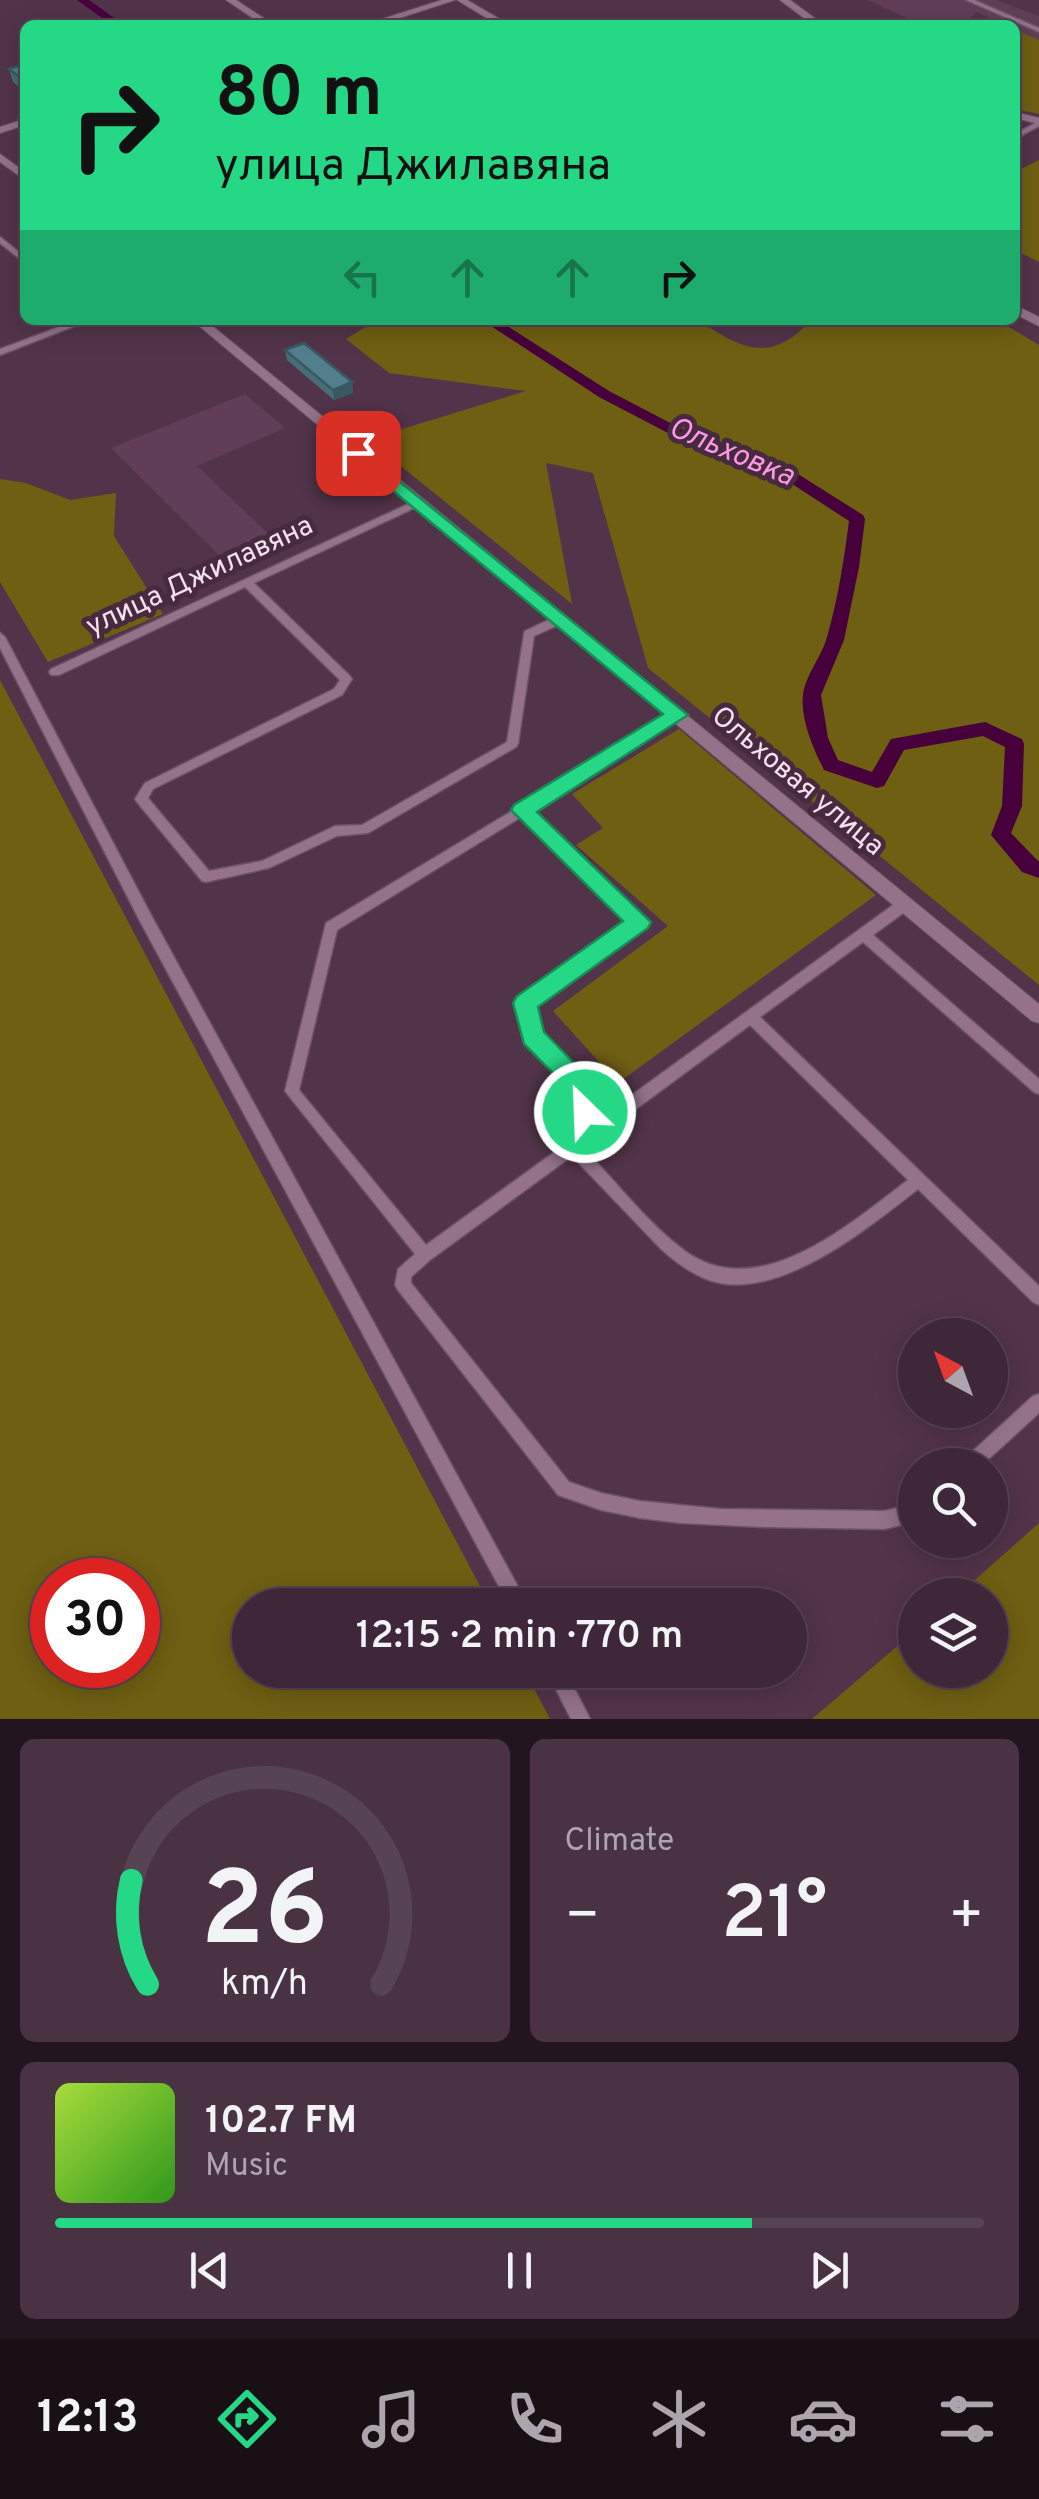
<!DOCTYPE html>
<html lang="en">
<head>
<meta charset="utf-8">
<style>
  body { margin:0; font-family:Overpass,sans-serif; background:#493343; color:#f1f3f6; height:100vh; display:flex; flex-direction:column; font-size:38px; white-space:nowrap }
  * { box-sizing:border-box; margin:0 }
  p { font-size:32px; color:#ada5ae }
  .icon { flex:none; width:55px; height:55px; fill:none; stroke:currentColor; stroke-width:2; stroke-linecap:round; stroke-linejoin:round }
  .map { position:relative; height:1719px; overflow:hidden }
  .sheet { display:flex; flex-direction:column; gap:20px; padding:20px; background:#22151f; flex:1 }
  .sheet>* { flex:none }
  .banner { position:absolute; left:20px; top:20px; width:1000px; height:305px; border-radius:15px; box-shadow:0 5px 25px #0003,0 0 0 2px #574453; background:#25d886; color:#111; overflow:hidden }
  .needle { width:65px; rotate:319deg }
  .tools { position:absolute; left:898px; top:1318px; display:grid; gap:20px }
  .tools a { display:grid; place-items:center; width:110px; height:110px; border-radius:50%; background:#3e2738; box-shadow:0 5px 25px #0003,0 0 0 2px #574453; font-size:50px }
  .speed { position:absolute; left:30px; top:1558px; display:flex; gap:20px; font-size:50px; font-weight:700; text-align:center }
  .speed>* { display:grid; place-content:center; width:130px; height:130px; border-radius:50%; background:#3e2738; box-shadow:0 5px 25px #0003,0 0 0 2px #574453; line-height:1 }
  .speed .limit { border:15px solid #d22; background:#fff; color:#111 }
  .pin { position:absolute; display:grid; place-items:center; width:85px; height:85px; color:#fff; margin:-42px; border-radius:20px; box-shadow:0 5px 15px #0006 }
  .me { position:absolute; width:110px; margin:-55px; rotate:336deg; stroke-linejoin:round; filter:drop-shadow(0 0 8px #0008) }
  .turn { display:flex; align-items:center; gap:35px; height:210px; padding:0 30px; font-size:45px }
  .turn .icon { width:130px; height:130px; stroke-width:2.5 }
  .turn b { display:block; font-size:70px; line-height:85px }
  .lanes { display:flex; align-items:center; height:95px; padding:0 30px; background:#0003; justify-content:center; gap:50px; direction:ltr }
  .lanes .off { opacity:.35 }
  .big { font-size:75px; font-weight:600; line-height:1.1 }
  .sheet .card { flex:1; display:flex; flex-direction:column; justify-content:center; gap:15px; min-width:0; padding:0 35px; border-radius:15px; background:#493343 }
  .sheet .dial { align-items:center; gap:0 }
  .dial svg { height:260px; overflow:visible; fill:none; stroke:#574453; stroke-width:7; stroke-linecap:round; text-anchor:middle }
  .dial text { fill:#f1f3f6; stroke:none }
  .song { display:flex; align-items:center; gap:30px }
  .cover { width:120px; height:120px; border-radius:15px; background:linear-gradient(135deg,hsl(80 70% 55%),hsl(110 70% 35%)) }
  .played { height:10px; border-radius:5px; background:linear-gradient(90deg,#25d886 75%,#574453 75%) }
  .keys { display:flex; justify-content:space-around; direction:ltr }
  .heat { display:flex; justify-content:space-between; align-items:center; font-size:55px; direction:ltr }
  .sheet .tiles { flex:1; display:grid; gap:20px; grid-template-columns:1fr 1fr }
  .card:last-child { grid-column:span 2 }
  .trip { position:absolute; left:232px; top:1588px; width:575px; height:100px; border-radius:50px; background:#3e2738; box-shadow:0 5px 25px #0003,0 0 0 2px #574453; font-weight:600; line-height:100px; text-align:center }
  .tabs { display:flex; height:160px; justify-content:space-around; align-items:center; background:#191016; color:#ada5ae }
  .tabs .icon { width:70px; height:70px }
  .tabs .on { color:#25d886 }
  .tabs b { font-size:45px; color:#f1f3f6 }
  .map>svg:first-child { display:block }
  .built { fill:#613e58 }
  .green { fill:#6f5f13; fill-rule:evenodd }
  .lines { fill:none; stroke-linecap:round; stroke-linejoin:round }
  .river { fill:#48003d; fill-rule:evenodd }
  .street-casing { stroke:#6b5265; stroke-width:3 }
  .secondary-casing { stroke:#6b5265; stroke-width:2 }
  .street { fill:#93728a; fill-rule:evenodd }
  .secondary { fill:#93728a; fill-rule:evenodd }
  .wall { fill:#466d78 }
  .shaded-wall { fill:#395961 }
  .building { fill:#517f8b; stroke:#395961; stroke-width:2.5 }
  .route { fill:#25d886; stroke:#188c57; stroke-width:2.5 }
  .labels { text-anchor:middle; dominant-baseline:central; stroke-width:10; stroke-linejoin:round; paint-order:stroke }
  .street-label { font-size:28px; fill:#f4e1ee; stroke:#472a3f }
  .water-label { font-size:30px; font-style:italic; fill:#fd98e5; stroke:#472a3f }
</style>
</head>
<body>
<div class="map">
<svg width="1039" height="1719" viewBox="0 0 1039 1719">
  <rect width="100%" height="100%" fill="#52344a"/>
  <g class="built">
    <path d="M868 0H996L1039 16V42L1015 32V25H1002L977 12 962 25H930L913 21Z"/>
    <path d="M245 394 285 428 197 466 277 542 228 564 111 448Z"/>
  </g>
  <g class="green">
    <path d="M1015 30 1039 40V114L1015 109Z"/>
    <path d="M1039 160V262L1015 250V172Z"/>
    <path d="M377 320H698C743 350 771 364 811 320H997L1039 345V985L648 668 593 473 546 463 572 604 382 451 396 431 526 391 389 373 346 339Z"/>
    <path d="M0 479 26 483 70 500 116 493 114 536 163 614 48 662 0 582Z"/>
    <path d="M0 680 490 1605H250V1670H524L550 1719H0ZM52 1580H138V1665H52Z"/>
    <path d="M679 729 876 895 618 1083 553 1011 668 926 576 845 603 828 572 794Z"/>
    <path d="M1039 1523V1719H812L915 1631V1670H990V1595H958Z"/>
  </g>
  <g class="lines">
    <g class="river">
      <path d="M77 0H89L124 25H112Z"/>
      <path d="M482 320H498L609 391 724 451 798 474 863 515 865 519 859 567 844 640 821 695 828 738 838 760 872 772 891 739 985 722 1022 739 1024 744 1022 806 1011 833 1039 862V878L1022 872 991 835 1002 806 1005 747 983 736 904 750 884 786 877 788 824 770C814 750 800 719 803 695 805 676 822 656 827 637 838 599 844 560 849 521L786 480 714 457 599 397Z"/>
    </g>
    <defs>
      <g id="street">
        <path d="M966 0H974L1039 28V32Z"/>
        <path d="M1039 121V126L1015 139V134Z"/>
        <path d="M0 237 25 257V263L0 243Z"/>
        <path d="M78 320H90L0 355V349Z"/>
        <path d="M419 499 424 502 423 504 254 583 350 676 352 679 342 695 153 789 148 798 209 871 262 861 335 826 362 825 507 742 524 634 525 631 557 616H565L566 619 565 622 534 636 518 744 516 747 368 833 337 836 269 868 206 882 202 881 137 802 135 799 145 783 334 689 340 680 245 587 59 675H51L49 672 51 669Z"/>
        <path d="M0 633 5 637 151 915 528 1605H509L141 923 0 648Z"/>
        <path d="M678 711 684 715 682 718 530 811 646 922 645 926 532 1005 538 1034 591 1085 593 1089 592 1124 900 900H910L911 904 910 908 873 935 1039 1079V1094L1034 1092 863 942 760 1017 1039 1286V1305L1033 1302 918 1189C868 1228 774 1306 706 1279 689 1272 674 1261 661 1249L572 1156 430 1260 411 1277V1283L569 1482 601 1493 640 1501 721 1509 884 1511 915 1504V1522L884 1529 763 1527 680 1523 640 1518 601 1510 558 1495 398 1290 395 1285 398 1269 415 1254 285 1091 326 923ZM521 817 631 921 520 999 518 1003 527 1041 579 1091 578 1135 426 1245 299 1090 337 930ZM750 1025 908 1180C851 1223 759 1305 685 1251 647 1223 617 1182 583 1148Z"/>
        <path d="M1039 1394V1413L982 1465H962L964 1459 1033 1396Z"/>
        <path d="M546 1670H565L590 1719H571Z"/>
      </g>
      <g id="secondary">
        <path d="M226 0H236L274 25H263Z"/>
        <path d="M442 0H455L378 25H363Z"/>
        <path d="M457 0H467L510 25H498Z"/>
        <path d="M780 0H790L824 25H813Z"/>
        <path d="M1015 112 1039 118V124L1015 118Z"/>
        <path d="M25 119V125L0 133V127Z"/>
        <path d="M0 154 25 172V180L0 162Z"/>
        <path d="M1015 305 1039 317V326L1015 314Z"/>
        <path d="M192 320H205L1039 1004V1023L1032 1021Z"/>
      </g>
    </defs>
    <use href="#street" class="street-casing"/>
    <use href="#secondary" class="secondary-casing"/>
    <use href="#street" class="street"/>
    <use href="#secondary" class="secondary"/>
  </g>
  <g class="wall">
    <path d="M25 64V92L13 82 9 69Z"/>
    <path d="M25 118V142L23 139 18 120Z"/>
    <path d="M285 350 352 382 353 393 334 400 287 360Z"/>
  </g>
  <path class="shaded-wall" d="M352 382 353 393 334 400 333 390Z"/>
  <g class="building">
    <path d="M25 64V81L9 69Z"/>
    <path d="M25 118V128L18 120Z"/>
    <path d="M304 343 352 382 333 390 285 350Z"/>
  </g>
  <path class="route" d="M358 448 688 715 537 812 651 922 648 928 538 1007 544 1032 599 1089 594 1120 585 1124 576 1120 573 1093 524 1044 513 1003 517 996 623 921 511 810 514 805 663 714 352 457 350 453Z"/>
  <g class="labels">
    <g class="street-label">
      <text transform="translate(200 577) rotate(-25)">улица Джилавяна</text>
      <text transform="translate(797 782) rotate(40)">Ольховая улица</text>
    </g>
    <g class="water-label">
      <text transform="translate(731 453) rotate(23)">Ольховка</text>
    </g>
  </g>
</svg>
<div class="tools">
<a><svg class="needle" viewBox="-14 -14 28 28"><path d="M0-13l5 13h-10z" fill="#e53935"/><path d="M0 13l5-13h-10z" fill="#ada5ae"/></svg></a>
<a><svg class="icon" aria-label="search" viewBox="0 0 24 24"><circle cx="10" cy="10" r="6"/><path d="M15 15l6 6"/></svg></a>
<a><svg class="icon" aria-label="layers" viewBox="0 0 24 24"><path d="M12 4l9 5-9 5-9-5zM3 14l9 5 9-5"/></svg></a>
</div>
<div class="speed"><div class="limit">30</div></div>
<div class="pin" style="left:358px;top:453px;background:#d93025"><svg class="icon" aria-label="arrive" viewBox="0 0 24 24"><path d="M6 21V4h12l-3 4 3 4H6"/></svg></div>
<svg class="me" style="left:585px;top:1112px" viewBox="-20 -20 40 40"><circle r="17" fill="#25d886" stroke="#fff" stroke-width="3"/><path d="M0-11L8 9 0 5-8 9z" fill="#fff"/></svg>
<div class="trip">12:15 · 2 min · 770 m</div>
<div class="banner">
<div class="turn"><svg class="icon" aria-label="right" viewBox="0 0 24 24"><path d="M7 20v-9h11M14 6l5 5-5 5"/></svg><div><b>80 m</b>улица Джилавяна</div></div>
<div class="lanes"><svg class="icon off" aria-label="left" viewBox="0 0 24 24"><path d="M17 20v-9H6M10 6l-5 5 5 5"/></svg><svg class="icon off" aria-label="ahead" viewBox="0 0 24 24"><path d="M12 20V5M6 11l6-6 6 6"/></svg><svg class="icon off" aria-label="ahead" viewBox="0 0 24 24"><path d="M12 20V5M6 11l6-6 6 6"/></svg><svg class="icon" aria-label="right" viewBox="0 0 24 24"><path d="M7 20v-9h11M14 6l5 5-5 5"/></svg></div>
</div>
</div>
<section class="sheet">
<div class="tiles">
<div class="card dial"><svg viewBox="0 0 100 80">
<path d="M14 69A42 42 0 1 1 86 69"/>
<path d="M14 69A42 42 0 0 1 9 37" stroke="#25d886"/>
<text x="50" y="56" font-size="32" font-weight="700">26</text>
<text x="50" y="72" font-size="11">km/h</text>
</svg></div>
<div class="card"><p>Climate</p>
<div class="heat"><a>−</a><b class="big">21°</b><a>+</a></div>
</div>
<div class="card">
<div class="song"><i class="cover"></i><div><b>102.7 FM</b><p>Music</p></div></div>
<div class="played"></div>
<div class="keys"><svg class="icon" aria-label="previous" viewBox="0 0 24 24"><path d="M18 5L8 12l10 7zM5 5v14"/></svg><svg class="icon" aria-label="pause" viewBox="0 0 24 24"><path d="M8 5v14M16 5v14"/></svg><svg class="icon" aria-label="next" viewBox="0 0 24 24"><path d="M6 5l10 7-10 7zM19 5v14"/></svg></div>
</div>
</div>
</section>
<nav class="tabs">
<b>12:13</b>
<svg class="icon on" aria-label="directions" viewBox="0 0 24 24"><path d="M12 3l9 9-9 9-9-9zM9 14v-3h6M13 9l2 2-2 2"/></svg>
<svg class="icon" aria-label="music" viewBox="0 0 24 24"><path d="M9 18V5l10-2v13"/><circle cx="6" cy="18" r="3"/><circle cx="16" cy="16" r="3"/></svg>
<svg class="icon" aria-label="phone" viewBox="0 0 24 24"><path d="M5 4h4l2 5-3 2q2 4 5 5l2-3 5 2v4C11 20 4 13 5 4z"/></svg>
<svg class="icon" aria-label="climate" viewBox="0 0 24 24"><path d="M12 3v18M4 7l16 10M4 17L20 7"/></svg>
<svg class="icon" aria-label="car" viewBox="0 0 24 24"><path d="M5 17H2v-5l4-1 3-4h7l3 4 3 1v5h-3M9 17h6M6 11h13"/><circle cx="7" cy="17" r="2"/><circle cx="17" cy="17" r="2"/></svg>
<svg class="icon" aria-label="filters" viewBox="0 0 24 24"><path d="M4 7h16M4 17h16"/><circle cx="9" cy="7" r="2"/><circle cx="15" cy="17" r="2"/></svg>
</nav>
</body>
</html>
